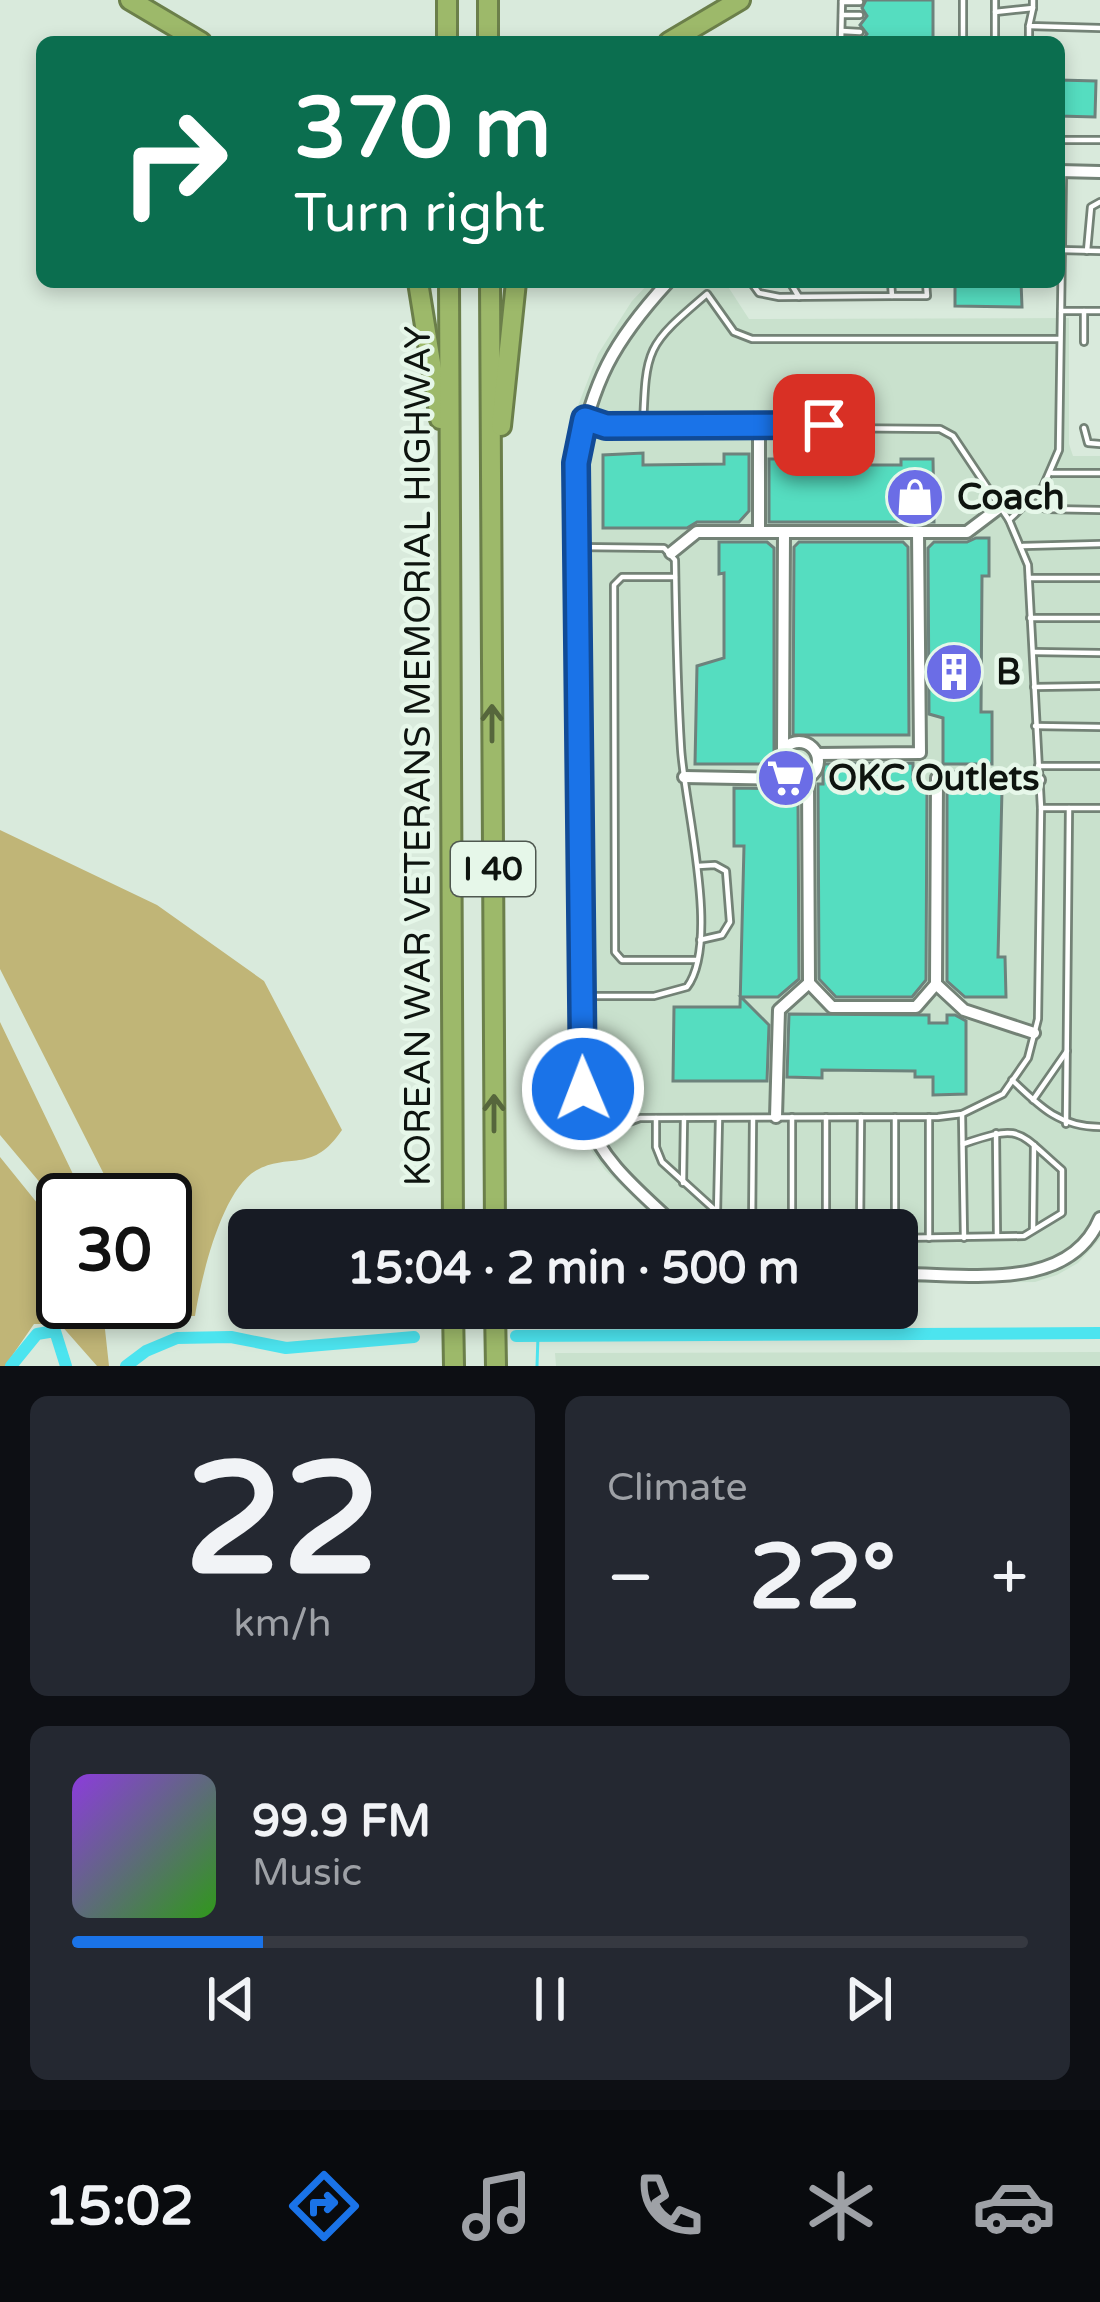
<!DOCTYPE html>
<html lang="en">
<head>
<meta charset="utf-8">
<style>
  body { margin:0; font-family:"Varela Round",sans-serif; background:#242831; color:#f1f3f6; height:100vh; display:flex; flex-direction:column; font-size:45px; white-space:nowrap }
  * { box-sizing:border-box; margin:0 }
  p { font-size:39px; color:#9ea1a6 }
  .icon { flex:none; width:66px; height:66px; fill:none; stroke:currentColor; stroke-width:2; stroke-linecap:round; stroke-linejoin:round }
  .map { position:relative; height:1366px; overflow:hidden }
  .details { display:flex; flex-direction:column; gap:30px; padding:30px; background:#0d0f14; flex:1 }
  .details>* { flex:none }
  .banner { position:absolute; left:36px; top:36px; width:1029px; height:252px; border-radius:18px; box-shadow:0 6px 18px #0003; background:#0b6e4f; color:#fff; overflow:hidden }
  .speed { position:absolute; left:36px; top:1173px; display:flex; gap:24px; font-size:60px; font-weight:700; text-align:center }
  .speed>* { display:grid; place-content:center; width:156px; height:156px; border-radius:50%; background:#171b24; box-shadow:0 6px 18px #0003; line-height:1 }
  .speed .limit { border:6px solid #111; border-radius:18px; background:#fff; color:#111 }
  .pin { position:absolute; display:grid; place-items:center; width:102px; height:102px; color:#fff; margin:-51px; border-radius:24px; box-shadow:0 6px 18px #0006 }
  .me { position:absolute; width:132px; margin:-66px; rotate:359deg; stroke-linejoin:round; filter:drop-shadow(0 0 9px #0008) }
  .turn { display:flex; align-items:center; gap:42px; height:252px; padding:0 60px; font-size:54px }
  .turn .icon { width:156px; height:156px; stroke-width:2.5 }
  .turn b { display:block; font-size:84px; line-height:102px }
  .big { font-size:90px; font-weight:800; line-height:1.1 }
  .details .tile { flex:1; display:flex; flex-direction:column; justify-content:center; gap:18px; min-width:0; padding:0 42px; border-radius:18px; background:#242831 }
  .details .dial { align-items:center; gap:0 }
  .dial b { font-size:156px; line-height:1 }
  .song { display:flex; align-items:center; gap:36px }
  .cover { width:144px; height:144px; border-radius:18px; background:linear-gradient(135deg,hsl(270 70% 55%),hsl(110 70% 35%)) }
  .played { height:12px; border-radius:6px; background:linear-gradient(90deg,#1a73e8 20%,#363941 20%) }
  .keys { display:flex; justify-content:space-around; direction:ltr }
  .heat { display:flex; justify-content:space-between; align-items:center; font-size:66px; direction:ltr }
  .details .tiles { flex:1; display:grid; gap:30px; grid-template-columns:1fr 1fr }
  .tile:last-child { grid-column:span 2 }
  .trip { position:absolute; left:228px; top:1209px; width:690px; height:120px; border-radius:18px; background:#171b24; box-shadow:0 6px 18px #0003; font-weight:800; line-height:120px; text-align:center }
  .tab-bar { display:flex; height:192px; justify-content:space-around; align-items:center; background:#090b0e; color:#9ea1a6 }
  .tab-bar .icon { width:84px; height:84px }
  .tab-bar .current { color:#1a73e8 }
  .tab-bar b { font-size:54px; color:#f1f3f6 }
  .map>svg:first-child { display:block }
  .built { fill:#c9e1cd }
  .green { fill:#c0b577 }
  .lines { fill:none; stroke-linecap:round; stroke-linejoin:round }
  .stream { stroke:#4ce4ef; stroke-width:3 }
  .canal { stroke:#4ce4ef; stroke-width:12 }
  .building { fill:#55ddc0; stroke:#6d827c; stroke-width:3 }
  .lane-casing { stroke:#738276; stroke-width:10 }
  .street-casing { stroke:#738276; stroke-width:16 }
  .highway-casing { stroke:#6b7f4a; stroke-width:24 }
  .lane { stroke:#fff; stroke-width:4.5 }
  .street { stroke:#fff; stroke-width:10 }
  .highway { stroke:#9db96a; stroke-width:18 }
  .oneway { stroke:#56663c }
  .route-casing { stroke:#114b97; stroke-width:30 }
  .route { stroke:#1a73e8; stroke-width:21 }
  .labels { text-anchor:middle; dominant-baseline:central; stroke-width:9; stroke-linejoin:round; paint-order:stroke }
  .shield { fill:#e6f7e9; stroke:#4f5850; stroke-width:3 }
  .shield-label { font-size:33px; font-weight:bold; fill:#0e140f }
  .poi-label { font-size:36px; font-weight:bold; fill:#0e140f; stroke:#e6f7e9; text-anchor:start }
  .street-label { font-size:36px; fill:#0e140f; stroke:#e6f7e9 }
</style>
</head>
<body>
<div class="map">
<svg width="1100" height="1366" viewBox="0 0 1100 1366">
  <rect width="100%" height="100%" fill="#d9eadc"/>
  <g class="built">
    <path d="M650 282H725L749 319 1069 318V444L1073 456H1100V1239L1078 1263 1057 1275 1035 1282 897 1283V1230H667L605 1170 588 1146 575 1116 571 1087 567 447 574 416 598 354 632 301Z"/>
    <path d="M1100 1352V1366H556L555 1353Z"/>
  </g>
  <g class="green">
    <path d="M0 830 157 905 264 981 342 1130C313 1173 291 1153 259 1169 222 1186 201 1279 195 1316H182L165 1287V1200H117L0 969Z"/>
    <path d="M0 1022 83 1195V1200H63V1210L0 1135Z"/>
    <path d="M0 1157 63 1235V1302H102L109 1366H97L60 1324H34L5 1366H0Z"/>
  </g>
  <g class="lines">
    <path class="stream" d="M537 1366 538 1336"/>
    <g class="canal">
      <path d="M516 1336 1100 1333"/>
      <path d="M11 1366 37 1334 55 1331 66 1366"/>
      <path d="M126 1366 146 1351 177 1338 231 1337 286 1348 414 1337"/>
    </g>
  </g>
  <g class="building">
    <path d="M866 0H933V42H860L867 34 860 25 867 16 862 8Z"/>
    <path d="M1059 80 1096 81 1095 117 1059 116Z"/>
    <path d="M955 282H1021L1022 307 955 306Z"/>
    <path d="M643 453V465L724 464V454H749V511L739 522H697L687 528H603V455Z"/>
    <path d="M769 459H791L790 465H901V459H933L934 522H769Z"/>
    <path d="M976 538H989V576H982L981 712H992V764H943V718L929 714 928 548 934 542H967Z"/>
    <path d="M767 542 774 548V764H695L697 666 724 658V573L719 574V542Z"/>
    <path d="M799 542H903L908 547 909 735H793L794 547Z"/>
    <path d="M913 763V780L923 781 927 787 926 980 912 997H836L819 979 818 784H823V764Z"/>
    <path d="M734 788 786 789 798 801 799 979 778 997H741L769 1025 767 1081H673L674 1007H740L744 846H734Z"/>
    <path d="M947 788 1002 789 998 957H1005L1006 997H965L947 981Z"/>
    <path d="M789 1014 929 1015V1023H947V1015H955L966 1021V1094L933 1095V1077H915V1071L822 1070V1078L787 1077Z"/>
  </g>
  <g class="lines">
    <defs>
      <g id="lane">
        <path d="M995 0V42"/>
        <path d="M842 2H860"/>
        <path d="M1033 8 1029 26 1100 28"/>
        <path d="M995 12 1033 8V0"/>
        <path d="M842 15H860"/>
        <path d="M842 31 860 32"/>
        <path d="M841 42 842 0"/>
        <path d="M963 42V0"/>
        <path d="M1029 42V26"/>
        <path d="M1059 140H1100"/>
        <path d="M1061 250 1100 251"/>
        <path d="M1087 251 1091 207 1100 202"/>
        <path d="M751 282 759 293 779 297 892 296 891 282"/>
        <path d="M790 282 799 297"/>
        <path d="M892 296H927L926 282"/>
        <path d="M1061 311H1100"/>
        <path d="M1084 342V311"/>
        <path d="M588 421 606 426 940 429 953 436 1009 520"/>
        <path d="M643 427C646 347 646 346 707 294L734 332 752 339H1060"/>
        <path d="M1084 428 1088 443 1100 444"/>
        <path d="M1052 473H1100"/>
        <path d="M1029 502 1046 509 1100 510"/>
        <path d="M1023 546 1100 544"/>
        <path d="M577 547 664 548 675 560C676 623 677 685 681 748 684 804 721 941 687 987L654 996H581"/>
        <path d="M675 577H622L614 585 615 952 622 960H696"/>
        <path d="M1029 578H1100"/>
        <path d="M1030 618H1100"/>
        <path d="M1034 652 1100 653"/>
        <path d="M1034 687 1100 686"/>
        <path d="M1035 726 1100 727"/>
        <path d="M1038 766H1100"/>
        <path d="M1041 808H1100"/>
        <path d="M698 866 715 865 726 871 730 922 722 935 700 940"/>
        <path d="M1012 1080C1040 1107 1060 1127 1100 1127"/>
        <path d="M1033 1100 1067 1051"/>
        <path d="M962 1114 964 1238"/>
        <path d="M792 1117V1230"/>
        <path d="M826 1117V1230"/>
        <path d="M656 1118V1147L662 1162 737 1230"/>
        <path d="M1066 1124 1069 808"/>
        <path d="M996 1133 997 1235"/>
        <path d="M594 1135 640 1118 938 1117 962 1114 1003 1094 1028 1058 1038 1019 1041 808 1028 565 1009 520 1043 487 1059 450 1063 174"/>
        <path d="M683 1183 684 1118"/>
        <path d="M717 1214 719 1118"/>
        <path d="M752 1230 753 1118"/>
        <path d="M860 1230 861 1117"/>
        <path d="M895 1230V1117"/>
        <path d="M1033 1230 1034 1145"/>
        <path d="M897 1238 1024 1236 1062 1213V1170C1016 1130 1022 1124 963 1144"/>
        <path d="M929 1238V1117"/>
      </g>
      <g id="street">
        <path d="M1059 171 1100 172"/>
        <path d="M668 282C612 343 593 381 576 463 578 621 579 779 581 937 581 983 574 1079 587 1119 603 1165 647 1197 680 1230"/>
        <path d="M759 532V426"/>
        <path d="M671 553 697 532H967L1000 507"/>
        <circle cx="799" cy="761" r="19"/>
        <path d="M783 750 784 532"/>
        <path d="M817 754 920 753 918 532"/>
        <path d="M684 777 789 779"/>
        <path d="M809 983 832 1007H916L936 984 964 1010 1034 1033"/>
        <path d="M936 984 937 778 1039 780"/>
        <path d="M776 1117 779 1010 809 983 808 778"/>
        <path d="M897 1274C965 1273 1069 1294 1100 1218"/>
      </g>
      <g id="highway">
        <path d="M130 0 201 42"/>
        <path d="M447 0V42"/>
        <path d="M488 0V42"/>
        <path d="M669 42 740 0"/>
        <path d="M418 282 440 419"/>
        <path d="M449 282 453 1230"/>
        <path d="M490 282 495 1230"/>
        <path d="M501 426 516 282"/>
        <path d="M453 1308 454 1366"/>
        <path d="M495 1308 496 1366"/>
      </g>
    </defs>
    <use href="#lane" class="lane-casing"/>
    <use href="#street" class="street-casing"/>
    <use href="#highway" class="highway-casing"/>
    <use href="#lane" class="lane"/>
    <use href="#street" class="street"/>
    <use href="#highway" class="highway"/>
  </g>
  <defs><path id="oneway-shaft" d="M-6 0H5M1.5-3L5.5 0L1.5 3" fill="none" stroke-width="1.6" stroke-linecap="round" stroke-linejoin="round" transform="scale(3)"/></defs>
  <g class="oneway">
    <use href="#oneway-shaft" transform="translate(492 723) rotate(-90)"/>
    <use href="#oneway-shaft" transform="translate(494 1113) rotate(-90)"/>
  </g>
  <g class="lines">
    <defs>
      <path id="route" d="M583 1089 576 463 585 419 606 426 824 425"/>
    </defs>
    <use href="#route" class="route-casing"/>
    <use href="#route" class="route"/>
  </g>
  <defs>
    <symbol id="shop-disc" viewBox="-11 -11 22 22"><circle r="9.5" fill="#6b6de6" stroke="#e6f7e9"/><path d="M-5-2.5h2.3a2.7 3.5 0 0 1 5.4 0H5L5.5 6h-11ZM-1.5-2.5h3a1.5 2.3 0 0 0-3 0Z" fill="#fff"/></symbol>
    <symbol id="building-disc" viewBox="-11 -11 22 22"><circle r="9.5" fill="#6b6de6" stroke="#e6f7e9"/><path d="M-4-6H4V6H1V3H-1V6H-4ZM-2.5-4.3h1.7v1.8h-1.7ZM.8-4.3h1.7v1.8H.8ZM-2.5-1h1.7V.8h-1.7ZM.8-1h1.7V.8H.8Z" fill="#fff"/></symbol>
    <symbol id="supermarket-disc" viewBox="-11 -11 22 22"><circle r="9.5" fill="#6b6de6" stroke="#e6f7e9"/><path d="M-6-5.5h2.5l.6 2H6L4.5 2H-2.5L-4.4-4H-6ZM-1.5 3.2a1.3 1.3 0 1 0 .1 0ZM3 3.2a1.3 1.3 0 1 0 .1 0Z" fill="#fff"/></symbol>
  </defs>
  <g fill-rule="evenodd">
    <use href="#shop-disc" x="882" y="464" width="66" height="66"/>
    <use href="#building-disc" x="921" y="639" width="66" height="66"/>
    <use href="#supermarket-disc" x="753" y="745" width="66" height="66"/>
  </g>
  <g class="labels">
    <rect class="shield" x="451" y="842" width="84" height="54" rx="9"/>
    <g class="shield-label">
      <text x="493" y="869">I 40</text>
    </g>
    <g class="poi-label">
      <text x="957" y="497">Coach</text>
      <text x="996" y="672">B</text>
      <text x="828" y="778">OKC Outlets</text>
    </g>
    <g class="street-label">
      <text transform="translate(418 756) rotate(-90)">KOREAN WAR VETERANS MEMORIAL HIGHWAY</text>
    </g>
  </g>
</svg>
<div class="speed"><div class="limit">30</div></div>
<div class="pin" style="left:824px;top:425px;background:#d93025"><svg class="icon" aria-label="arrive" viewBox="0 0 24 24"><path d="M6 21V4h12l-3 4 3 4H6"/></svg></div>
<svg class="me" style="left:583px;top:1089px" viewBox="-20 -20 40 40"><circle r="17" fill="#1a73e8" stroke="#fff" stroke-width="3"/><path d="M0-11L8 9 0 5-8 9z" fill="#fff"/></svg>
<div class="trip">15:04 · 2 min · 500 m</div>
<div class="banner">
<div class="turn"><svg class="icon" aria-label="right" viewBox="0 0 24 24"><path d="M7 20v-9h11M14 6l5 5-5 5"/></svg><div><b>370 m</b>Turn right</div></div>
</div>
</div>
<section class="details">
<div class="tiles">
<div class="tile dial"><b>22</b><p>km/h</p></div>
<div class="tile"><p>Climate</p>
<div class="heat"><a>−</a><b class="big">22°</b><a>+</a></div>
</div>
<div class="tile">
<div class="song"><i class="cover"></i><div><b>99.9 FM</b><p>Music</p></div></div>
<div class="played"></div>
<div class="keys"><svg class="icon" aria-label="previous" viewBox="0 0 24 24"><path d="M18 5L8 12l10 7zM5 5v14"/></svg><svg class="icon" aria-label="pause" viewBox="0 0 24 24"><path d="M8 5v14M16 5v14"/></svg><svg class="icon" aria-label="next" viewBox="0 0 24 24"><path d="M6 5l10 7-10 7zM19 5v14"/></svg></div>
</div>
</div>
</section>
<nav class="tab-bar">
<b>15:02</b>
<svg class="icon current" aria-label="directions" viewBox="0 0 24 24"><path d="M12 3l9 9-9 9-9-9zM9 14v-3h6M13 9l2 2-2 2"/></svg>
<svg class="icon" aria-label="music" viewBox="0 0 24 24"><path d="M9 18V5l10-2v13"/><circle cx="6" cy="18" r="3"/><circle cx="16" cy="16" r="3"/></svg>
<svg class="icon" aria-label="phone" viewBox="0 0 24 24"><path d="M5 4h4l2 5-3 2q2 4 5 5l2-3 5 2v4C11 20 4 13 5 4z"/></svg>
<svg class="icon" aria-label="climate" viewBox="0 0 24 24"><path d="M12 3v18M4 7l16 10M4 17L20 7"/></svg>
<svg class="icon" aria-label="car" viewBox="0 0 24 24"><path d="M5 17H2v-5l4-1 3-4h7l3 4 3 1v5h-3M9 17h6M6 11h13"/><circle cx="7" cy="17" r="2"/><circle cx="17" cy="17" r="2"/></svg>
</nav>
</body>
</html>
